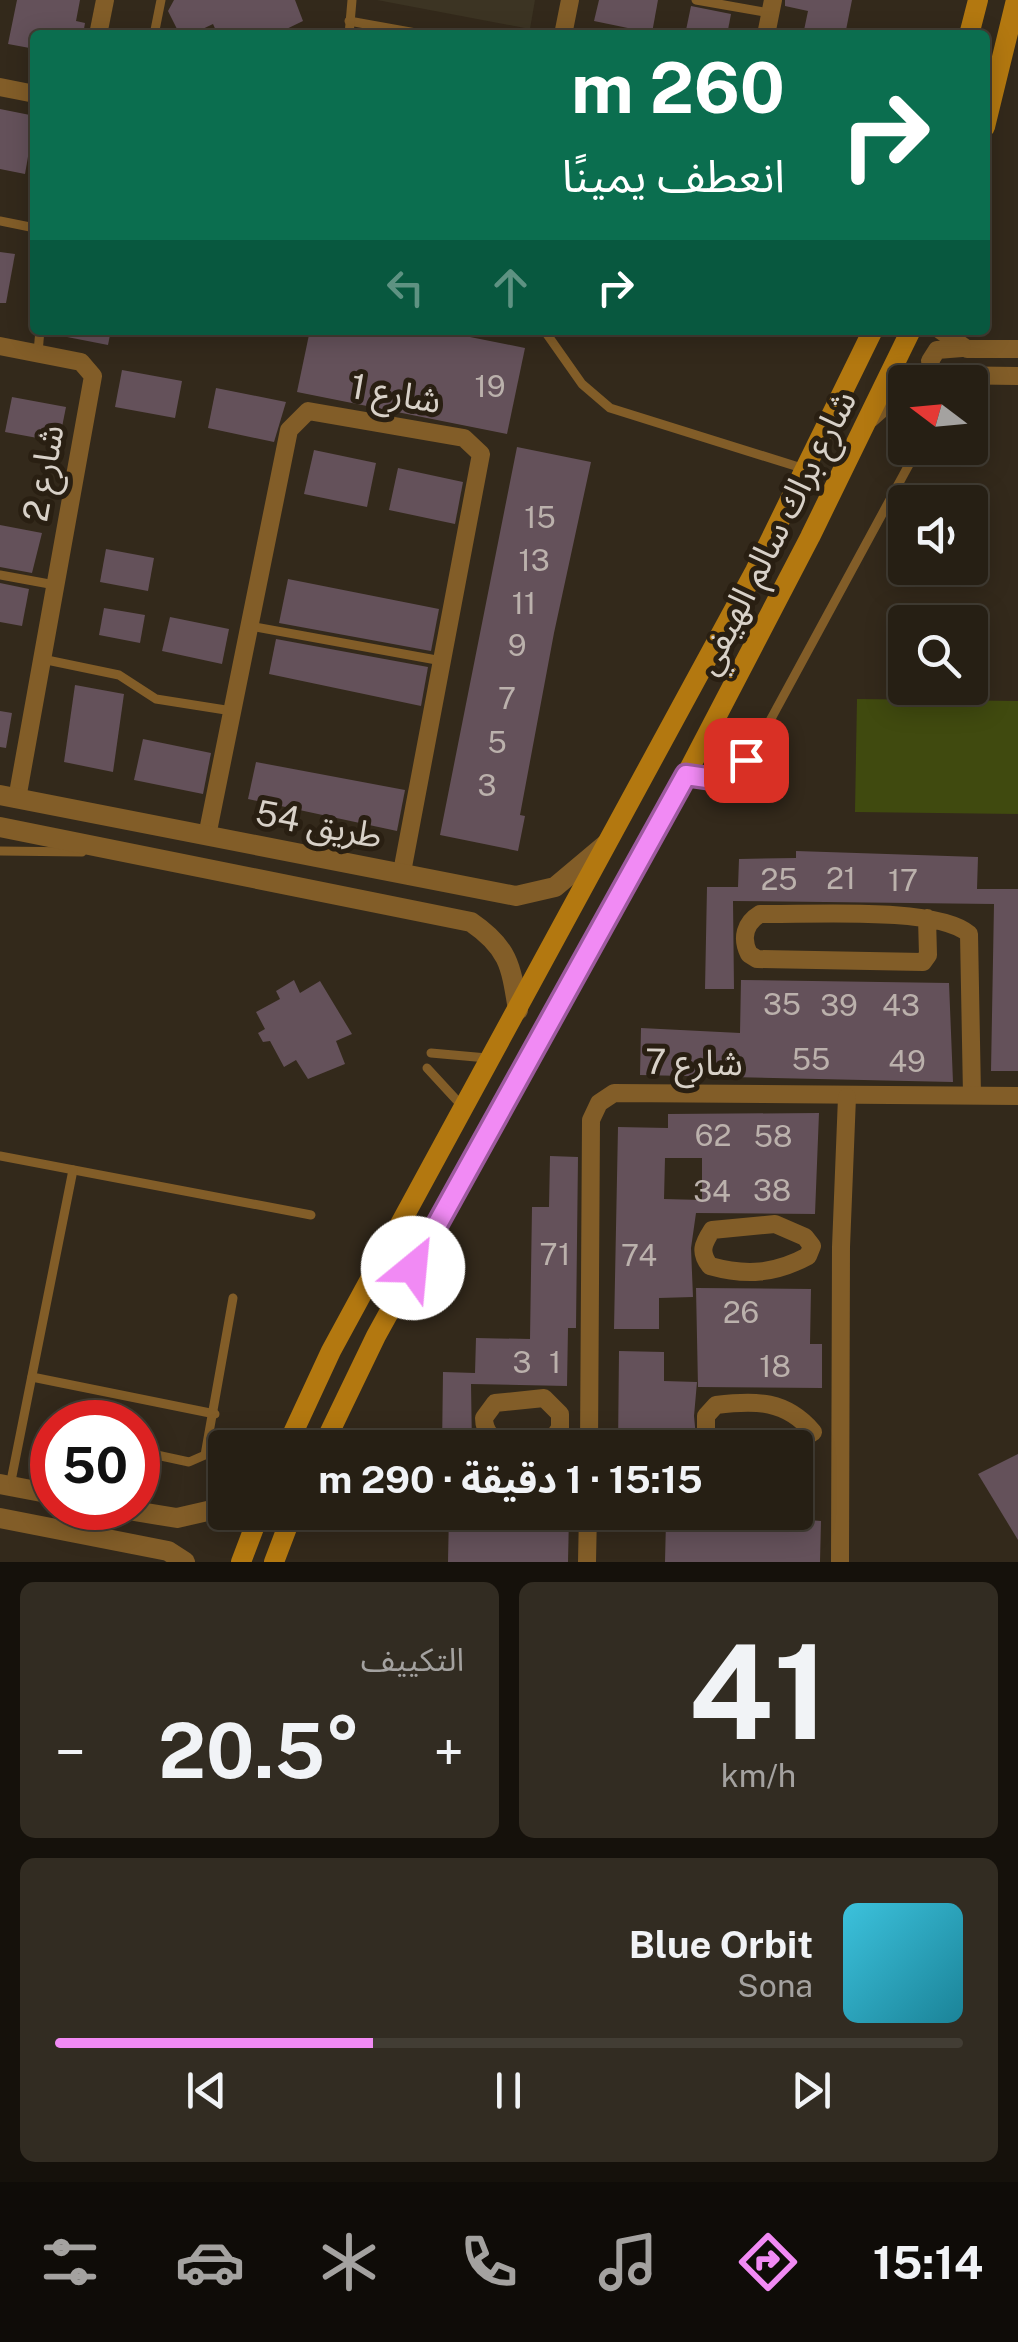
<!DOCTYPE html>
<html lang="ar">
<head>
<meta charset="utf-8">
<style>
  body { margin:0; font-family:"Public Sans","Noto Sans Arabic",sans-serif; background:#322c22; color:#f1f3f6; direction:rtl; height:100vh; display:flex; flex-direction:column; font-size:38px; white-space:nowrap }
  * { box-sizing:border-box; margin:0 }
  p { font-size:32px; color:#a4a2a0 }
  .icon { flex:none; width:55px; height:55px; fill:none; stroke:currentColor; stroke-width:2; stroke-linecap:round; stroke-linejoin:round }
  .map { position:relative; height:1562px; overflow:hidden; direction:ltr }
  .drawer { display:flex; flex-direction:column; gap:20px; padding:20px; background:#15110b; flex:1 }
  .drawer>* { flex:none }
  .top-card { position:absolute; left:30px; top:30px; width:960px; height:305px; border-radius:10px; box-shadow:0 5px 25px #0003,0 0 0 2px #423d34; direction:rtl; background:#0b6e4f; color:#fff; overflow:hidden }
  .needle { width:65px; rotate:286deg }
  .fabs { position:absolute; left:888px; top:365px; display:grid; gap:20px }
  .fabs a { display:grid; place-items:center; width:100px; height:100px; border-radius:10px; background:#261f14; box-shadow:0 5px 25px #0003,0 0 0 2px #423d34; font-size:50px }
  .speed { position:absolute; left:30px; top:1400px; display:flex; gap:20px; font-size:50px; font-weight:700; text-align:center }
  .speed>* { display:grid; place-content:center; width:130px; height:130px; border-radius:50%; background:#261f14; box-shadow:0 5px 25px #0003,0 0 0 2px #423d34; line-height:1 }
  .speed .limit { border:15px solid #d22; background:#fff; color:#111 }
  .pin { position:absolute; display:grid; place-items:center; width:85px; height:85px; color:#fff; margin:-42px; border-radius:20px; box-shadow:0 5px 15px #0006 }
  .me { position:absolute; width:110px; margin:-55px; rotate:28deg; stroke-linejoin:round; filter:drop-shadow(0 0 8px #0008) }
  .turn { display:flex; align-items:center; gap:35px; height:210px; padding:0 40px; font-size:45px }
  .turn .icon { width:130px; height:130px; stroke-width:2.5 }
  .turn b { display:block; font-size:70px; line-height:85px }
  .lanes { display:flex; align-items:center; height:95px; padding:0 40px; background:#0003; justify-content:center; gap:50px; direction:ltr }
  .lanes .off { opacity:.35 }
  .big { font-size:75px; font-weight:700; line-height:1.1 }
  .drawer .tile { flex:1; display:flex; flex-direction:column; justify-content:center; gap:15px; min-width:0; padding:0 35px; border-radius:15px; background:#322c22 }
  .drawer .dial { align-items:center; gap:0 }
  .dial b { font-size:130px; line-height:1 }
  .song { display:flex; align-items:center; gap:30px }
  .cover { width:120px; height:120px; border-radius:15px; background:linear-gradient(135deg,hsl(190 70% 55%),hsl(190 70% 35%)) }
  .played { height:10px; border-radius:5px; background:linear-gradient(90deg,#f18af4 35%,#423d34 35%) }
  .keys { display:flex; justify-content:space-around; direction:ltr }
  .heat { display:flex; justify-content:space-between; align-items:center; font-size:55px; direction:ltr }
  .drawer .tiles { flex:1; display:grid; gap:20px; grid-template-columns:1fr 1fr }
  .tile:last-child { grid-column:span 2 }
  .trip { position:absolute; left:208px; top:1430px; width:605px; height:100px; border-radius:10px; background:#261f14; box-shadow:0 5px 25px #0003,0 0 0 2px #423d34; font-weight:700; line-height:100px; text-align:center; direction:rtl }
  .menu { display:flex; height:160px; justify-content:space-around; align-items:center; background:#0f0c08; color:#a4a2a0 }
  .menu .icon { width:70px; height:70px }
  .menu .selected { color:#f18af4 }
  .menu b { font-size:45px; color:#f1f3f6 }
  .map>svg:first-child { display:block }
  .education { fill:#3c3423 }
  .green { fill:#404a0f }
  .building { fill:#64515a; fill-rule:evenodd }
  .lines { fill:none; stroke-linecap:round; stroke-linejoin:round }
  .service { stroke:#825d28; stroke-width:9 }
  .minor { stroke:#825d28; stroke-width:18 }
  .tertiary { stroke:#825d28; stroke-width:20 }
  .secondary { stroke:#b37810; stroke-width:20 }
  .route-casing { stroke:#9d5a9f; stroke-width:25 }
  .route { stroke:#f18af4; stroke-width:18 }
  .labels { text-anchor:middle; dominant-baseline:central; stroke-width:10; stroke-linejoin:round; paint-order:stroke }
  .number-label { font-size:30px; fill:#bbb1ac }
  .street-label { font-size:35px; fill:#d8d1c8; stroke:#291f12 }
</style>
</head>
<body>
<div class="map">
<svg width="1018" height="1562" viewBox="0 0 1018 1562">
  <rect width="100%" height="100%" fill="#33291b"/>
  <path class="education" d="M377 0H535L530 29Z"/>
  <path class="green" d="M857 699 1018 701V814L855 812Z"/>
  <g class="building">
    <path d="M17 0H80L76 21 85 23 83 35H35V49L8 44Z"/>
    <path d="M174 0H295L303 21 274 35H218L213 24 192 34 179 33 168 11Z"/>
    <path d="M599 0H658L652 33 594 21Z"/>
    <path d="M785 0H852L845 35H803L808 11 785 6Z"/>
    <path d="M691 6 731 14 727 35H685Z"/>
    <path d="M0 109 35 116 25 174 0 169Z"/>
    <path d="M0 252 15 254 6 303H0Z"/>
    <path d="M63 330H111L108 345 62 336Z"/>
    <path d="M310 330H435L525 348 507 434 297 392Z"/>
    <path d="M122 370 182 381 175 418 115 407Z"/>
    <path d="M216 388 286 402 274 442 208 428Z"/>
    <path d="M12 397 66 407 59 442 5 432Z"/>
    <path d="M517 447 591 462 554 633 520 815 525 816 518 851 440 835Z"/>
    <path d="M314 450 376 463 367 507 304 494Z"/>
    <path d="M398 468 463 482 455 524 389 510Z"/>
    <path d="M0 525 42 533 32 573 0 567Z"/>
    <path d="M106 549 154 558 148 591 100 582Z"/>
    <path d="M288 579 439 609 431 651 279 623Z"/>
    <path d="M0 583 29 589 22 626 0 622Z"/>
    <path d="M104 608 145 615 140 643 99 635Z"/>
    <path d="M170 617 229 629 222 664 162 651Z"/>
    <path d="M276 639 428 667 421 706 269 674Z"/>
    <path d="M75 685 124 694 113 772 64 762Z"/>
    <path d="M0 711 12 713 6 748 0 747Z"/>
    <path d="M143 739 211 753 203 794 134 780Z"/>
    <path d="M256 762 405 790 397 831 248 799Z"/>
    <path d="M796 851 978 857 977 889H1018V1071H991L994 904 733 901 734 989H705L707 887H738L739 859 796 858Z"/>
    <path d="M294 980 300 993 320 981 352 1034 336 1041 345 1064 308 1079 296 1060 284 1067 270 1041 263 1042 258 1033 265 1029 256 1012 280 999 276 991Z"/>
    <path d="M741 980 949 983 953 1082 640 1075 641 1028 740 1033Z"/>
    <path d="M819 1113 815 1214 696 1213 691 1248 693 1297 659 1298V1329H614L618 1127 668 1128V1114ZM665 1158H702V1200L664 1199Z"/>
    <path d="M550 1156 578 1157 576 1328H568L567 1386 471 1384 472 1448H442L443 1372 475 1373 476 1338 530 1339 532 1207H549Z"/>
    <path d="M696 1288 811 1289 810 1344H822V1388L698 1387Z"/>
    <path d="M619 1351 664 1352V1381L697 1382 694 1416 697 1448H618Z"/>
    <path d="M1018 1454V1540L978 1474Z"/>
    <path d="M795 1467H810L809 1520 821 1521 820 1562H665L666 1521 724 1528 725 1520H795Z"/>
    <path d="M449 1512 569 1516 568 1562H448Z"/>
    <rect x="619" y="1512" width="34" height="13"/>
  </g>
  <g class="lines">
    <g class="service">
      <path d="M696 0 770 13"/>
      <path d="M349 21 427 35"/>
      <path d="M154 35 161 0"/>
      <path d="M349 35 352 0"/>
      <path d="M0 221 35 228"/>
      <path d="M544 330 582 384 610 408 805 469"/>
      <path d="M38 352 40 330"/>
      <path d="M0 575 55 585"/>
      <path d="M250 626 442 661"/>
      <path d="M42 659 119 675 156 699 232 711"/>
      <path d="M689 776C716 784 736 772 753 752L918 448"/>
      <path d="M0 851 82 852"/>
      <path d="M431 1053 487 1058"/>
      <path d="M427 1068 462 1106"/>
      <path d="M0 1156 311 1215"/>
      <path d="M32 1377 215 1414"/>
      <path d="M138 1451 189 1462 205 1455 233 1298"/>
      <path d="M10 1486 73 1170"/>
    </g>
    <g class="minor">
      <path d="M98 35 105 0"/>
      <path d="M563 35 570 0"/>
      <path d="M766 35 773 0"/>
      <path d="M0 87 35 94"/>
      <path d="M940 330 967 349H1018"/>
      <path d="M0 346 81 362 93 376 17 799"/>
      <path d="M934 376 930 361 937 350 962 348"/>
      <path d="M917 382 938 375 1018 376"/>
      <path d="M870 419 905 388"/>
      <path d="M207 836 289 430 308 411 464 438 481 454 402 872"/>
      <path d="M927 918 928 955 923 962 757 959 749 954C741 938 745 923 760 914 808 915 937 906 969 934L972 1095"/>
      <path d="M775 1224 805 1237 812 1246 808 1256C775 1274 746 1276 710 1266 699 1252 703 1244 712 1230Z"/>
      <path d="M544 1398 560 1414V1428L552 1440C528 1449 484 1450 484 1418L495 1403Z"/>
      <path d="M589 1448 591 1120 599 1103 614 1093 1018 1096"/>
      <path d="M725 1448 706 1437V1416L716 1405C756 1400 786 1400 813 1432L789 1448"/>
      <path d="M587 1562 588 1512"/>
      <path d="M840 1562 841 1247 847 1097"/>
    </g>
    <g class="tertiary">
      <path d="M0 795 516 896 555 887 605 845"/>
      <path d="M0 827 471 922C509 948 511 966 518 1010"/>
      <path d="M0 1484 52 1494"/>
      <path d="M116 1508 177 1518 225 1507"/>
      <path d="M0 1518 168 1551 185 1562"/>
    </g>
    <g class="secondary">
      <path d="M969 35 978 0"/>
      <path d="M985 127 1016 0"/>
      <path d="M286 1448 331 1351 755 571 873 330"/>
      <path d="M322 1448 376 1336 686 775 810 537 911 330"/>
      <path d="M241 1562 260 1512"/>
      <path d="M274 1562 293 1512"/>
    </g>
  </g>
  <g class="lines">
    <defs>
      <path id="route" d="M413 1268 686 775 714 779 746 760"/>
    </defs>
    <use href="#route" class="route-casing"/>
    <use href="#route" class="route"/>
  </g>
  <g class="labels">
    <g class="number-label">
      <text x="490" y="386">19</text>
      <text x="540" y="517">15</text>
      <text x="534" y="560">13</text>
      <text x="524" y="603">11</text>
      <text x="517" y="645">9</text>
      <text x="507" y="698">7</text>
      <text x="497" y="742">5</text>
      <text x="487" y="785">3</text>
      <text x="841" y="878">21</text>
      <text x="779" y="879">25</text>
      <text x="903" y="880">17</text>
      <text x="782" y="1004">35</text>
      <text x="839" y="1005">39</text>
      <text x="901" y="1005">43</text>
      <text x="811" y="1059">55</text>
      <text x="907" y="1061">49</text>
      <text x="713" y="1135">62</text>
      <text x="773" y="1136">58</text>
      <text x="772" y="1190">38</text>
      <text x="712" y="1191">34</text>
      <text x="555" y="1254">71</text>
      <text x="639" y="1255">74</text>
      <text x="741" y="1312">26</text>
      <text x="522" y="1362">3</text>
      <text x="555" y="1362">1</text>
      <text x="775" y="1366">18</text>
    </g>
    <g class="street-label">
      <text transform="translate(396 393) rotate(10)">شارع 1</text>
      <text transform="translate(43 473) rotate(-80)">شارع 2</text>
      <text transform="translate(775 532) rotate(-63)">شارع براك سالم الهيفي</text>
      <text transform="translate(319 824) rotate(11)">طريق 54</text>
      <text transform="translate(694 1062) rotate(1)">شارع 7</text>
    </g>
  </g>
</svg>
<div class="fabs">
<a><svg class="needle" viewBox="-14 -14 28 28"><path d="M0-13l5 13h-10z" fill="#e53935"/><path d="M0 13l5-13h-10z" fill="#a4a2a0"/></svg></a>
<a><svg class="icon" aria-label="sound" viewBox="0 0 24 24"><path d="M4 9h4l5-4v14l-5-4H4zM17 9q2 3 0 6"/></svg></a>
<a><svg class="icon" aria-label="search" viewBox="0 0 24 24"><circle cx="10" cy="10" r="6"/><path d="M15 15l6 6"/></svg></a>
</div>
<div class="speed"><div class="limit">50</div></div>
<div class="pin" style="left:746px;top:760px;background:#d93025"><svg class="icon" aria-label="arrive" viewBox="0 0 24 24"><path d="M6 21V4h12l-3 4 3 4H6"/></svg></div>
<svg class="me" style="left:413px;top:1268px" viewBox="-20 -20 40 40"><circle r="19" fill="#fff"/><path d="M0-13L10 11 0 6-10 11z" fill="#f18af4"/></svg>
<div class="trip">15:15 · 1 دقيقة · 290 m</div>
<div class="top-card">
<div class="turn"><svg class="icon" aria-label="right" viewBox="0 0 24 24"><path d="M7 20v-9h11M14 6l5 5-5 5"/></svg><div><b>260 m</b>انعطف يمينًا</div></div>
<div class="lanes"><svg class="icon off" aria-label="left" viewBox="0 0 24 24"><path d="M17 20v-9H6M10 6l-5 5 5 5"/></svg><svg class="icon off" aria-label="ahead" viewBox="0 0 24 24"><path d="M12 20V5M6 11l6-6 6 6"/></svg><svg class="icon" aria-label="right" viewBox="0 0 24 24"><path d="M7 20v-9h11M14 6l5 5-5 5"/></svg></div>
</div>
</div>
<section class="drawer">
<div class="tiles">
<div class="tile dial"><b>41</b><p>km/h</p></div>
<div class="tile"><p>التكييف</p>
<div class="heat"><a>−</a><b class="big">20.5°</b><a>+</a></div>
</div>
<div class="tile">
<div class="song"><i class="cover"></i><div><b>Blue Orbit</b><p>Sona</p></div></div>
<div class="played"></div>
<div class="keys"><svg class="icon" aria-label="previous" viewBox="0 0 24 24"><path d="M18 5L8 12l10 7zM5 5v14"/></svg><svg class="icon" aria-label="pause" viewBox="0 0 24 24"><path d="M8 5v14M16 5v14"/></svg><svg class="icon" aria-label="next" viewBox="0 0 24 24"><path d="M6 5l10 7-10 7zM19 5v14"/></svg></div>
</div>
</div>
</section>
<nav class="menu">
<b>15:14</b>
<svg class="icon selected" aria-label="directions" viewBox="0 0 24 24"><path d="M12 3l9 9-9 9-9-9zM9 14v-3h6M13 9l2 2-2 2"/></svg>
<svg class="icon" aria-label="music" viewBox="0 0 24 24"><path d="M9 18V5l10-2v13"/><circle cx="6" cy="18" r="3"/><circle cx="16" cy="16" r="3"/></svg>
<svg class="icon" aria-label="phone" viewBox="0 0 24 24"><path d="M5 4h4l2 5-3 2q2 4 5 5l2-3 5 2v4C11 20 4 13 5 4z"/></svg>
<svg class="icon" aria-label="climate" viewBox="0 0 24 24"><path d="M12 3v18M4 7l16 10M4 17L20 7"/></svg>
<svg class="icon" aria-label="car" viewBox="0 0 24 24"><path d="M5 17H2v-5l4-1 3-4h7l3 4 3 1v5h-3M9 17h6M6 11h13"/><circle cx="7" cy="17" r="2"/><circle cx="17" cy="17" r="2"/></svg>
<svg class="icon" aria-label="filters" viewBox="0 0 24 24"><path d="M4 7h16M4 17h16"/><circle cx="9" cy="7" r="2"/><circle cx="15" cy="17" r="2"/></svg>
</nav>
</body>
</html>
